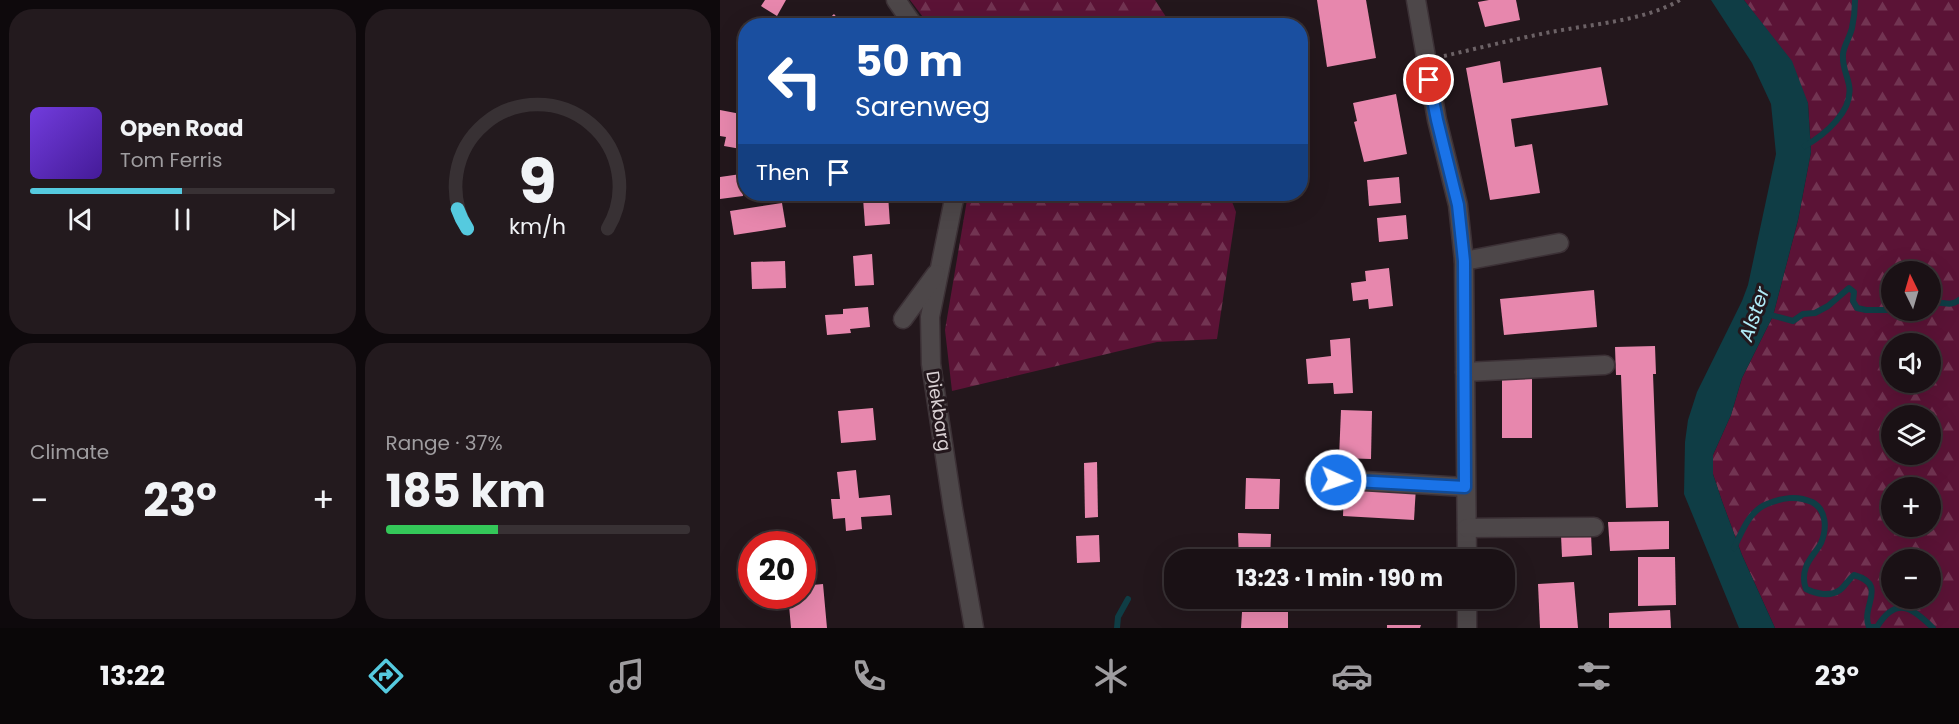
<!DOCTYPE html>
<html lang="en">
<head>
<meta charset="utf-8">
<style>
  body { margin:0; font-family:Poppins,sans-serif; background:#231a1e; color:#f1f3f6; height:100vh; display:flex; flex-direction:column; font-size:22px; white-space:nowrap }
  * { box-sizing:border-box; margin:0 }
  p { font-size:20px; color:#9f9da0 }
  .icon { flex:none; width:33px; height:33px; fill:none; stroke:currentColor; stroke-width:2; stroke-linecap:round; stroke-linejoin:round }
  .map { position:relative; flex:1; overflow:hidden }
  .drawer { display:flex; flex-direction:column; gap:9px; padding:9px; background:#0e090c; width:720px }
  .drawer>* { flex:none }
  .top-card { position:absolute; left:18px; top:18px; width:570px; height:183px; border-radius:24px; box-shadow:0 6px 24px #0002,0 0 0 2px #383134; background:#1a4fa0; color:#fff; overflow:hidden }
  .needle { width:39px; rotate:355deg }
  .buttons { position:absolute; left:1161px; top:261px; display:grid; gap:12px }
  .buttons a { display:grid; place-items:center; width:60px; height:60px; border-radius:50%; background:#1a1115; box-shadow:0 6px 24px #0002,0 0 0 2px #383134; font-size:30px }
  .speed { position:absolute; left:18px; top:531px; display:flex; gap:12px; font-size:30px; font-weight:700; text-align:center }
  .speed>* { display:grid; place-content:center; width:78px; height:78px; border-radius:50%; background:#1a1115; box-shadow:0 6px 24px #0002,0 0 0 2px #383134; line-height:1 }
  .speed .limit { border:9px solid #d22; background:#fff; color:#111 }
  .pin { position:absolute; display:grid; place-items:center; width:51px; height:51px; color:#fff; margin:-26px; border:3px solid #fff; border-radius:50%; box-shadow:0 2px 6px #0007 }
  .me { position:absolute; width:66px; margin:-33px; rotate:93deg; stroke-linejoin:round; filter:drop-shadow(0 0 4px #0008) }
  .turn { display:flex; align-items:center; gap:21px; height:126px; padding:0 18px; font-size:27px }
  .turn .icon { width:78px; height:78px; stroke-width:2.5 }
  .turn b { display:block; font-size:42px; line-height:51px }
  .then { display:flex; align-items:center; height:57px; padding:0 18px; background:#0003; gap:12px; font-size:22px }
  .big { font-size:45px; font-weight:700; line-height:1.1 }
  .drawer .card { flex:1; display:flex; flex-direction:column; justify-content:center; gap:9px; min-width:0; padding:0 21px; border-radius:24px; background:#231a1e }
  .drawer .dial { align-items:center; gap:0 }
  .dial svg { height:156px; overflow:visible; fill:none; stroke:#383134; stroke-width:7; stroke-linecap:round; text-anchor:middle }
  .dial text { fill:#f1f3f6; stroke:none }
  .song { display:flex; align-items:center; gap:18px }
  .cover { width:72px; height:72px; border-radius:9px; background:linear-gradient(135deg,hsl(260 70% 55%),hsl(260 70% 35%)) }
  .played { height:6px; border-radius:3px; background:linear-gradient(90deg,#55cadf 50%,#383134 50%) }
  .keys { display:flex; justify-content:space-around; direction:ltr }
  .heat { display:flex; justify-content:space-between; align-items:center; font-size:33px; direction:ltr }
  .charge { height:9px; border-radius:4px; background:linear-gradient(90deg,#34c759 37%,#383134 0) }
  .drawer .tiles { flex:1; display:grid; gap:9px; grid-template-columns:repeat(2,1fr) }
  .trip { position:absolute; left:444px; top:549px; width:351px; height:60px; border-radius:24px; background:#1a1115; box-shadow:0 6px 24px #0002,0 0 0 2px #383134; font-weight:700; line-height:60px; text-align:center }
  .tab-bar { display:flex; height:96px; justify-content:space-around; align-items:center; background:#0a0708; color:#9f9da0 }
  .tab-bar .icon { width:42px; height:42px }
  .tab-bar .on { color:#55cadf }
  .tab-bar b { font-size:27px; color:#f1f3f6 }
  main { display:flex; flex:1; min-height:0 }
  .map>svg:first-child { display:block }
  .forest { fill:url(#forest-firs); fill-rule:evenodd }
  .water { fill:#0f3d45 }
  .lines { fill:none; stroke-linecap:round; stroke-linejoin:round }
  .stream { stroke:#0f3d45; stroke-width:6 }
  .building { fill:#e787ad }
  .minor-casing { stroke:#3c3136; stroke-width:21 }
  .path { stroke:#6c6266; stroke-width:4; stroke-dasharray:3 4.5; stroke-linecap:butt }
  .minor { stroke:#4d4749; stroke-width:18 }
  .route-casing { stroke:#114b97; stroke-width:15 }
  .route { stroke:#1a73e8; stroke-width:10 }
  .labels { text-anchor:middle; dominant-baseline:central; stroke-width:6; stroke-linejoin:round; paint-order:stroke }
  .street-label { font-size:18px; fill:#d9d0d3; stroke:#23171c }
  .water-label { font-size:20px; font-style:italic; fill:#afeaf6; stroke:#23171c }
</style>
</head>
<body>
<main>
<section class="drawer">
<div class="tiles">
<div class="card">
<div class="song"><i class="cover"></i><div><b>Open Road</b><p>Tom Ferris</p></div></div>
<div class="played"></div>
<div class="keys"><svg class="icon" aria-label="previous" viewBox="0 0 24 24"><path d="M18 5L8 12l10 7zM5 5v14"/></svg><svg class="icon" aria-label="pause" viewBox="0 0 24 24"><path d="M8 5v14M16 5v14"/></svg><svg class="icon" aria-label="next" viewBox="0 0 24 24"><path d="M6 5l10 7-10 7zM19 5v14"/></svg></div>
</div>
<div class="card dial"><svg viewBox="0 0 100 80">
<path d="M14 69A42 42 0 1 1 86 69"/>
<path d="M14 69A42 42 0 0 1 9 59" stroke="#55cadf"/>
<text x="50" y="56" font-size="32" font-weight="700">9</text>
<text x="50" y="72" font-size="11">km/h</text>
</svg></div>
<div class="card"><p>Climate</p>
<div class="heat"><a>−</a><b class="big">23°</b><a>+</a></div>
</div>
<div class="card"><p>Range · 37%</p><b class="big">185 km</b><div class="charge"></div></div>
</div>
</section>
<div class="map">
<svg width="1239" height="628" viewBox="0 0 1239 628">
  <defs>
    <pattern id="forest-firs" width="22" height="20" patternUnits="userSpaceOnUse" patternTransform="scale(1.5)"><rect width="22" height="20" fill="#5b1336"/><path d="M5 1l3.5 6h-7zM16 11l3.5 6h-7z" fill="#723452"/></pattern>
  </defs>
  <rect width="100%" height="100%" fill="#23171c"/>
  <g class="forest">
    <path d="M190 0H435L448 20 434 26 209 25Z"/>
    <path d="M1024 0H1239V628H1055L1022 555 1002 501 993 474V455L1011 415 1022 378 1053 316 1078 220 1091 152 1088 103 1044 27ZM1172 272H1210V310H1172ZM1172 344H1210V382H1172ZM1172 416H1210V454H1172ZM1172 488H1210V526H1172ZM1172 560H1210V598H1172Z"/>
    <path d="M248 194H509L516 212 497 339 437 342 232 391 225 330Z"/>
  </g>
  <path class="water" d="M991 0H1024L1072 61 1088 103 1091 152 1078 220 1053 316 1022 378 1011 415 993 455V474L1002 501 1022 555 1055 628H1019L964 494 965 442 968 420 977 392 1022 301 1028 285 1056 154 1051 104 1032 63Z"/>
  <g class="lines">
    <g class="stream">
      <path d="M1085 146C1104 135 1134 111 1129 85 1127 74 1122 67 1123 54 1124 45 1130 37 1132 28 1134 19 1135 9 1135 0"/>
      <path d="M1210 303C1221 300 1230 308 1239 300"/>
      <path d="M1047 314 1073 321 1083 314 1095 313 1108 306 1129 288 1134 292 1133 301 1137 308 1146 310H1172"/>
      <path d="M1014 548C1022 532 1029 511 1047 504 1062 498 1076 495 1092 502 1107 510 1107 529 1101 543 1097 551 1089 558 1086 567 1083 575 1083 581 1086 589 1096 594 1110 597 1120 590 1125 586 1129 579 1134 575 1169 585 1140 606 1149 627H1157C1176 596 1192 607 1213 628"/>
      <path d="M397 628 398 617 408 599"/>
    </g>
  </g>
  <g class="building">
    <path d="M45 0H66L57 16 41 6Z"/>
    <path d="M597 0H646L656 58 607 67Z"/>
    <path d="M769 0H796L800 20 765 27 758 2Z"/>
    <path d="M114 14 124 26H101Z"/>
    <path d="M780 61 783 83 881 67 888 105 791 119 795 147 812 144 820 193 770 200 746 68Z"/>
    <path d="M676 94 687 154 644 162 634 122 637 121 633 103Z"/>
    <path d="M0 110 26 115 21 149 4 146 6 137 0 136Z"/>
    <path d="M21 174 23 196 0 199V177Z"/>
    <path d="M679 177 681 203 649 206 647 180Z"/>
    <path d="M168 195 170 224 145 226 143 198Z"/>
    <path d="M62 203 66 227 14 235 10 211Z"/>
    <path d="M686 215 688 239 659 242 657 218Z"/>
    <path d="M152 254 154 285 135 286 133 256Z"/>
    <path d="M65 261 66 288 32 289 31 262Z"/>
    <path d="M669 268 673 306 649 309 648 299 633 301 631 283 646 281 645 271Z"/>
    <path d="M874 290 877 327 784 335 780 299Z"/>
    <path d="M148 307 150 327 130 329 131 333 107 335 105 315 123 314V309Z"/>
    <path d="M630 338 633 393 614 394 613 383 588 384 586 359 611 356 610 340Z"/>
    <path d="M935 346 936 374H933L938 507 906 508 901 375H896L895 347Z"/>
    <rect x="782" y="378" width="30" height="60"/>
    <path d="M153 408 156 440 121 443 118 411Z"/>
    <path d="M621 410 652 411 651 459 619 458Z"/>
    <path d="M377 462 378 517 365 518 364 463Z"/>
    <path d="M136 470 139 498 170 495 172 515 141 517 142 529 126 531 125 518 113 519 111 499H120L117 472Z"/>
    <path d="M526 478 560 479 559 509H525Z"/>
    <path d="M624 484 696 487 694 520 623 516Z"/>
    <path d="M949 521V549L890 551 888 522Z"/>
    <path d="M518 533 551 534 550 560H519Z"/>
    <path d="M871 534 872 555 842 557 841 535Z"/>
    <path d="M379 535 380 562 357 563 356 536Z"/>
    <path d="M588 555 622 557V560H588Z"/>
    <path d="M918 557H955L956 605 918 606Z"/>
    <path d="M854 582 858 628H820L818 584Z"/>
    <path d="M103 584 107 628H71L69 605 58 606 57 596H82V586Z"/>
    <path d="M950 610 951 628H889V613Z"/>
    <path d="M522 612H568V628H521Z"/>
    <path d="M667 625H701L700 628H667Z"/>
  </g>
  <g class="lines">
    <defs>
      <g id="minor">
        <path d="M176 0 194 26"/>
        <path d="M696 0 717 120 738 205 744 261 747 560"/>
        <path d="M235 194 210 317 211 364 233 509 254 628"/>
        <path d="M744 261 839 243"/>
        <path d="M183 319 216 274"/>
        <path d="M745 372 885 365"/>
        <path d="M594 478 745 487"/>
        <path d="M747 528 874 527"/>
        <path d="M747 628V598"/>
      </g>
    </defs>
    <use href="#minor" class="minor-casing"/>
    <path class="path" d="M724 56C759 48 795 39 831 32 872 24 924 21 960 0"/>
    <use href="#minor" class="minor"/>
  </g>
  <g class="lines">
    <defs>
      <path id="route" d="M616 480 745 487 744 261 738 205 717 120 709 80"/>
    </defs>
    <use href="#route" class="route-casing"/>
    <use href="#route" class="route"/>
  </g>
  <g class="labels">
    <g class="street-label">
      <text transform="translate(219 411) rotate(81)">Diekbarg</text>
    </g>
    <g class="water-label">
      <text transform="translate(1034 314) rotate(-71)">Alster</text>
    </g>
  </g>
</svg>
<div class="buttons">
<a><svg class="needle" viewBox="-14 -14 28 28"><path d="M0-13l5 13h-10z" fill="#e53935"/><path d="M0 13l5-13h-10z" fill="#9f9da0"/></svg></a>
<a><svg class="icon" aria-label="sound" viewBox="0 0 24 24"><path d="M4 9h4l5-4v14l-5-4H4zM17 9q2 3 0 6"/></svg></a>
<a><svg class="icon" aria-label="layers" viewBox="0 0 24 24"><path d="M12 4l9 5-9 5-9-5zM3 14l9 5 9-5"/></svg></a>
<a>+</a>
<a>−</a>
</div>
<div class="speed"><div class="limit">20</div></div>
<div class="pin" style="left:709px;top:80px;background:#d93025"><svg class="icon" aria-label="arrive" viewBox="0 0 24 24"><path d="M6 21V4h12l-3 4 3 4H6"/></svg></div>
<svg class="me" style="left:616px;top:480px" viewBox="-20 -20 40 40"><circle r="17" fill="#1a73e8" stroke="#fff" stroke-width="3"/><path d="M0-11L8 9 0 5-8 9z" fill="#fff"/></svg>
<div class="trip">13:23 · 1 min · 190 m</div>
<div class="top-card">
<div class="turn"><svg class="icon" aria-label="left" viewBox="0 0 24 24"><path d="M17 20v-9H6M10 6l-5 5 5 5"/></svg><div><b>50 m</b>Sarenweg</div></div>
<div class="then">Then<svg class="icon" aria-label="arrive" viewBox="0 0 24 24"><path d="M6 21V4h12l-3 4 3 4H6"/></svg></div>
</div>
</div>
</main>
<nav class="tab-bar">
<b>13:22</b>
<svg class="icon on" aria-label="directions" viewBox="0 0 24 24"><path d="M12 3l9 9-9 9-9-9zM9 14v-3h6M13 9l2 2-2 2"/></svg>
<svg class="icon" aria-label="music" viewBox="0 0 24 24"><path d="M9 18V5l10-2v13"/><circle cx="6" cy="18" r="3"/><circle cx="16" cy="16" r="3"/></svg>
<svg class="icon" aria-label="phone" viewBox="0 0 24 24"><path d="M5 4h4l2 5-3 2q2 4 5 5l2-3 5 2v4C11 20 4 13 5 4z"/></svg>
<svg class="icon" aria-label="climate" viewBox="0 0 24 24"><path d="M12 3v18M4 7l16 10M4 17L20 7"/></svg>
<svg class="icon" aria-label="car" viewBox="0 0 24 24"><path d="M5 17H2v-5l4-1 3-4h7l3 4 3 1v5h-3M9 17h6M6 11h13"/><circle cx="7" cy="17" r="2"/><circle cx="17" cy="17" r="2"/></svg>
<svg class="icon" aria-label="filters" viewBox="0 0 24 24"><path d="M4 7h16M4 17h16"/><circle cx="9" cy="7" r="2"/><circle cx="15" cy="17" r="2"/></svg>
<b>23°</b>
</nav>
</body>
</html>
